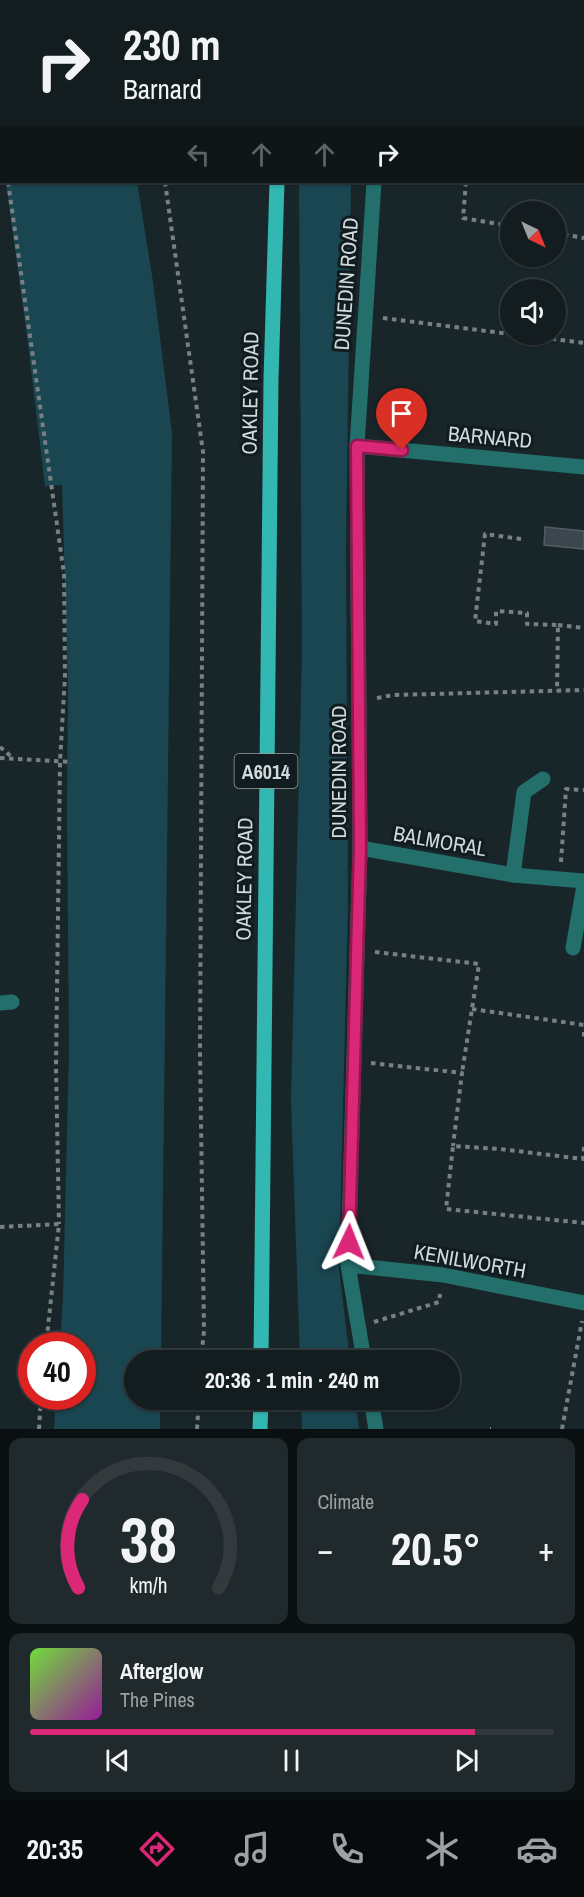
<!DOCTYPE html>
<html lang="en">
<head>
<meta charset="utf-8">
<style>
  body { margin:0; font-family:"Archivo Narrow",sans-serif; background:#20292c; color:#f1f3f6; height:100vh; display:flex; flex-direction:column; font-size:22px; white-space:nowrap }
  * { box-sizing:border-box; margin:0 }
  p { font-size:20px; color:#9da1a4 }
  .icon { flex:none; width:33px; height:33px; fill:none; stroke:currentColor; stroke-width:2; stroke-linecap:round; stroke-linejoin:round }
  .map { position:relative; height:1429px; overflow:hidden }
  .side { display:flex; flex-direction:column; gap:9px; padding:9px; background:#0a0f11; flex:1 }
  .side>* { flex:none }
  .hud { position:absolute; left:0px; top:0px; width:585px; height:183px; box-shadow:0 2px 4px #0004,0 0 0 2px #323a3d; background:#131c1f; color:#f1f3f6; overflow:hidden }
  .needle { width:39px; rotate:137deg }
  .fabs { position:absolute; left:500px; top:201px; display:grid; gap:12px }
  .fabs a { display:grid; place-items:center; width:66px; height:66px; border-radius:50%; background:#131c1f; box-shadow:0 2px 4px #0004,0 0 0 2px #323a3d; font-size:30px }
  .speed { position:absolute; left:18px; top:1332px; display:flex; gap:12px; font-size:30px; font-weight:700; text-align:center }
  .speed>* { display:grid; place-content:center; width:78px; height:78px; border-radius:50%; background:#131c1f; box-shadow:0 2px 4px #0004,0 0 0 2px #323a3d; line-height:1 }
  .speed .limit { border:9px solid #d22; background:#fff; color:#111 }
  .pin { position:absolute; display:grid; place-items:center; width:51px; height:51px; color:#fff; margin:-62px -26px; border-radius:50% 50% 50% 0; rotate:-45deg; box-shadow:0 0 6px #0007 }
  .pin .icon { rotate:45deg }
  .me { position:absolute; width:66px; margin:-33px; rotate:2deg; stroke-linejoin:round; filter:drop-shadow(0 0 4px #0008) }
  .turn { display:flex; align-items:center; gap:21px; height:126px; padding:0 24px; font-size:27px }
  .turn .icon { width:78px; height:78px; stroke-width:2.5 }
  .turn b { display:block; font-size:42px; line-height:51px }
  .lanes { display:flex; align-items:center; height:57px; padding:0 24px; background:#0003; justify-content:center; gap:30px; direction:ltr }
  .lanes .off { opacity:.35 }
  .big { font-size:45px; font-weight:700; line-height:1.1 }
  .side .widget { flex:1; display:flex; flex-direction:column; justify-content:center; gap:9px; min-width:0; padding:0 21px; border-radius:12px; background:#20292c }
  .side .dial { align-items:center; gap:0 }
  .dial svg { height:156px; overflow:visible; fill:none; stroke:#323a3d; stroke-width:7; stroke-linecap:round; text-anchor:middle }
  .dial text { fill:#f1f3f6; stroke:none }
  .song { display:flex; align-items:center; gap:18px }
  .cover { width:72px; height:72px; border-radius:9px; background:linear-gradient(135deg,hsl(100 70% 55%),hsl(300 70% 35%)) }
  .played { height:6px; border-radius:3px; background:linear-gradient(90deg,#db2777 85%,#323a3d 85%) }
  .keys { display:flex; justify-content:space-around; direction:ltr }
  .heat { display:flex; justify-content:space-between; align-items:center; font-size:33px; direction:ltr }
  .side .tiles { flex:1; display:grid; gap:9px; grid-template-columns:1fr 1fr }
  .widget:last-child { grid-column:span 2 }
  .trip { position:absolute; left:124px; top:1350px; width:336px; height:60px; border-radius:30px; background:#131c1f; box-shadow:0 2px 4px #0004,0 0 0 2px #323a3d; font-weight:700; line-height:60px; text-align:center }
  .tabs { display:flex; height:96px; justify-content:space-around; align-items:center; background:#080b0c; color:#9da1a4 }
  .tabs .icon { width:42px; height:42px }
  .tabs .current { color:#db2777 }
  .tabs b { font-size:27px; color:#f1f3f6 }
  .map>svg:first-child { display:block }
  .green { fill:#194651 }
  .building { fill:#3c464d; stroke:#515c63; stroke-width:1.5 }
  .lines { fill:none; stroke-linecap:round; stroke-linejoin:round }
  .path { stroke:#778184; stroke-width:4; stroke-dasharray:4.5 4.5; stroke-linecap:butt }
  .minor { stroke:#236f6c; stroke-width:15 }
  .major { stroke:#32b7b2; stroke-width:15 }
  .route-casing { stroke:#8e194d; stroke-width:15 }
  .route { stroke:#db2777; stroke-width:10 }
  .labels { text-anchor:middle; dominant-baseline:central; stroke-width:6; stroke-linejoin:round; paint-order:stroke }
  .shield { fill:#101c1f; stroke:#98a1a3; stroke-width:1.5 }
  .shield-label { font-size:20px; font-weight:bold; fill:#d2dadc }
  .street-label { font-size:21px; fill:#d2dadc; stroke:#101c1f }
</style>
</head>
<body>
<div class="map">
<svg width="584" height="1429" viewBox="0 0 584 1429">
  <rect width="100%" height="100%" fill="#192629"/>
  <g class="green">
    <path d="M0 0 112 1 2 2 1 148Z"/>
    <path d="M6 182H137L153 282 172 433 161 1360H135V1400H160V1429H54L56 1397 82 1396V1346L60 1345 63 1297 69 1051 67 808 68 687 62 485 45 486 28 344Z"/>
    <path d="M299 182H351L346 550 348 904 339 1269 350 1360H300L291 1100 302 653Z"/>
    <path d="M301 1400H355L359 1429H302Z"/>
  </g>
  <path class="building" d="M545 527 584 531V549L544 545Z"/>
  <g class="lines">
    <g class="path">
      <path d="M140 0V2"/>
      <path d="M0 122 2 135"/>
      <path d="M8 182 64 574 65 676 60 762 56 1066 59 1224"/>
      <path d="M165 182 203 452 200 1053 204 1331 201 1360"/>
      <path d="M466 182 463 218 510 226"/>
      <path d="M555 233 584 238"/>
      <path d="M383 318 510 334"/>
      <path d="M516 334 584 343"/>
      <path d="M521 539 485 534 475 621 496 624V611L527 613V624L558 625 557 691"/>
      <path d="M558 625 584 628"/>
      <path d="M377 698 393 695 584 690"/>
      <path d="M0 747 13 758"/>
      <path d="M0 758 72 762"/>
      <path d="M561 862 566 789 584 790"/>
      <path d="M375 952 479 964 462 1073"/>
      <path d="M472 1009 584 1025"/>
      <path d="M584 1032V1041"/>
      <path d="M371 1063 462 1073 453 1146"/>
      <path d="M584 1147 583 1159 500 1149 453 1146 446 1209 584 1223"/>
      <path d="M0 1227 59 1224 46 1346"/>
      <path d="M374 1322 439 1302 440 1294"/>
      <path d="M39 1429 41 1396"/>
      <path d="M197 1429 199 1400"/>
      <path d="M490 1429H491"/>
      <path d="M562 1429 582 1321"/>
    </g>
    <g class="minor">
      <path d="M388 2V0"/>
      <path d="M584 97V94"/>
      <path d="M357 446 584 467"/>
      <path d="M360 848 513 875 584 881"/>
      <path d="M513 875 524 792 543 779"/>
      <path d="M573 948 584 885"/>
      <path d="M0 1003 12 1002"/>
      <path d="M348 1265 443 1275 584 1303"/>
      <path d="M364 1360 348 1265 360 848 357 446 374 182"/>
      <path d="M371 1400 376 1429"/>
    </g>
    <g class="major">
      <path d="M291 2V0"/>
      <path d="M261 1360 271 379 277 182"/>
      <path d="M260 1429 261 1400"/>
    </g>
  </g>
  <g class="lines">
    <defs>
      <path id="route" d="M349 1242 360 848 357 446 402 450"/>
    </defs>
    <use href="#route" class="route-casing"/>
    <use href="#route" class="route"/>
  </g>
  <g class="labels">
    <rect class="shield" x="234.5" y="754" width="63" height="34" rx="4.5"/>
    <g class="shield-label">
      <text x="266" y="771">A6014</text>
    </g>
    <g class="street-label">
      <text transform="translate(346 284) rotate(-86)">DUNEDIN ROAD</text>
      <text transform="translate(250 393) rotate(-89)">OAKLEY ROAD</text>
      <text transform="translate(490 437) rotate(5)">BARNARD</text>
      <text transform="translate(338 772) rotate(-90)">DUNEDIN ROAD</text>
      <text transform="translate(440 841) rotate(10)">BALMORAL</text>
      <text transform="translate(244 879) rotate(-89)">OAKLEY ROAD</text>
      <text transform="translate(470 1261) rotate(10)">KENILWORTH</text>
    </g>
  </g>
</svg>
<div class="fabs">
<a><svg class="needle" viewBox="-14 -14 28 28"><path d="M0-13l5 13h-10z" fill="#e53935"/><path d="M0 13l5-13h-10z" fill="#9da1a4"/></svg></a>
<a><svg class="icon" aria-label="sound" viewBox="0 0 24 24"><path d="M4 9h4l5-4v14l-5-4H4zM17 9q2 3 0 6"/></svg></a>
</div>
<div class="speed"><div class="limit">40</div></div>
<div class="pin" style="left:402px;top:450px;background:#d93025"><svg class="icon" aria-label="arrive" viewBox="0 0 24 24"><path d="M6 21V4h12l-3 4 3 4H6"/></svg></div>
<svg class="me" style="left:349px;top:1242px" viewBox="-20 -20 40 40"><path d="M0-17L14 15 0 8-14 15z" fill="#db2777" stroke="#fff" stroke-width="4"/></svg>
<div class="trip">20:36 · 1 min · 240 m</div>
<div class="hud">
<div class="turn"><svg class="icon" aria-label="right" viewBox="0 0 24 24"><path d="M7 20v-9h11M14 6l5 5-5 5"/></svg><div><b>230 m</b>Barnard</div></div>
<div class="lanes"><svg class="icon off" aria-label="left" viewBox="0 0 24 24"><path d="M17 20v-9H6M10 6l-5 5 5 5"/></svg><svg class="icon off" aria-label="ahead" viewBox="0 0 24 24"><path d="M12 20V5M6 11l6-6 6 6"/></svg><svg class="icon off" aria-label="ahead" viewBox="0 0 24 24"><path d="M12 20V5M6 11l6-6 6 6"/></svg><svg class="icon" aria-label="right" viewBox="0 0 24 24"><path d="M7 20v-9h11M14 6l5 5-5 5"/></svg></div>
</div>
</div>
<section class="side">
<div class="tiles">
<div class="widget dial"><svg viewBox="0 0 100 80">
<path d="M14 69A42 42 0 1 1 86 69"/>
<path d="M14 69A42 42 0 0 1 16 24" stroke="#db2777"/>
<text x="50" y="56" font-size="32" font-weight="700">38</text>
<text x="50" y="72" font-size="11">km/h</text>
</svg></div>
<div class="widget"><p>Climate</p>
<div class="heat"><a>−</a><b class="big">20.5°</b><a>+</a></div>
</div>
<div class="widget">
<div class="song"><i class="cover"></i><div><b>Afterglow</b><p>The Pines</p></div></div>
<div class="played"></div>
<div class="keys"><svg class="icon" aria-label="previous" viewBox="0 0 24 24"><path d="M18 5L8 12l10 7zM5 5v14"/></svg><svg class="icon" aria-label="pause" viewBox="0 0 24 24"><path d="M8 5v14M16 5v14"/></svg><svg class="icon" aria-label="next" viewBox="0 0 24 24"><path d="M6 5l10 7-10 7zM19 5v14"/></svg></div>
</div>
</div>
</section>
<nav class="tabs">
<b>20:35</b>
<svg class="icon current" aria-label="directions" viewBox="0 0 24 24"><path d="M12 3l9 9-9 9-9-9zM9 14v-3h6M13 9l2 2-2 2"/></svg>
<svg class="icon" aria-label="music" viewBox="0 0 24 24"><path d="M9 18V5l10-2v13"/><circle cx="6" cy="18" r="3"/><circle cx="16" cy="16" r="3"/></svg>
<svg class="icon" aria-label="phone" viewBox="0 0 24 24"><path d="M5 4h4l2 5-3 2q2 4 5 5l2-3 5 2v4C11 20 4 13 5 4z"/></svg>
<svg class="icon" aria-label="climate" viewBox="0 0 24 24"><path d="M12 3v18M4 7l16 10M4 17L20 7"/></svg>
<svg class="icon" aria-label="car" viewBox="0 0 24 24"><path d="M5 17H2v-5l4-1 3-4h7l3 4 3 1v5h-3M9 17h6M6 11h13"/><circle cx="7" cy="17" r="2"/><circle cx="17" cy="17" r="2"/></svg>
</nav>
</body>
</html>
